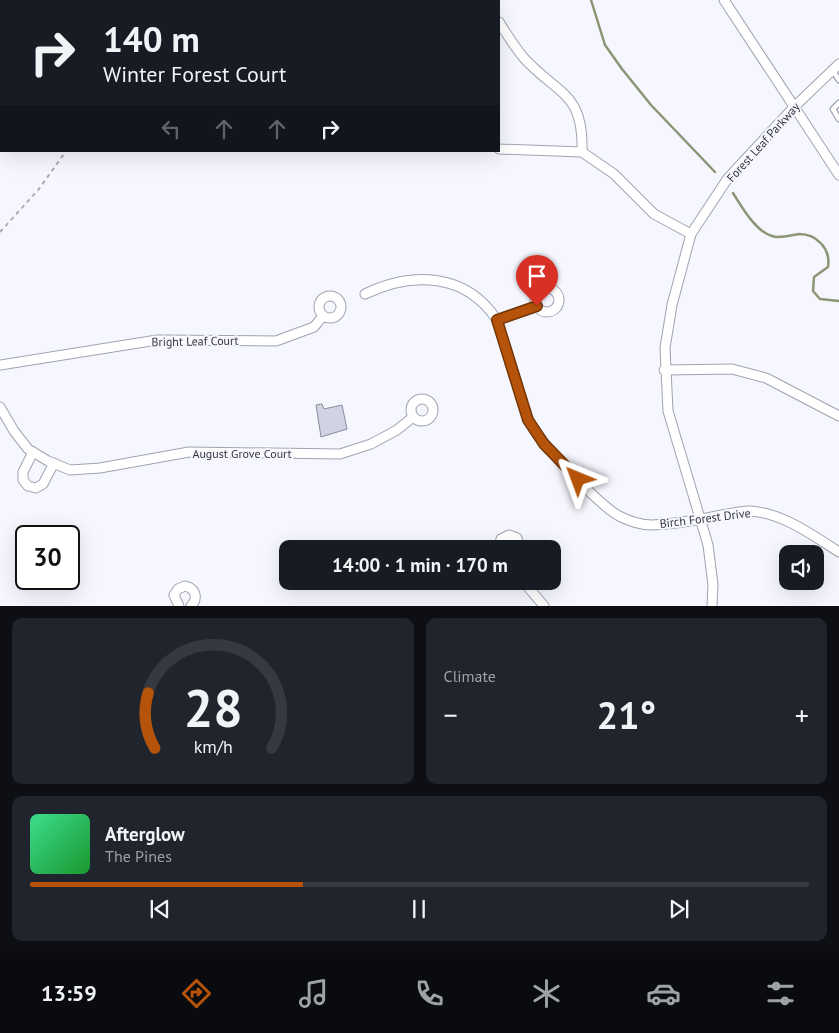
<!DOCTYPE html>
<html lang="en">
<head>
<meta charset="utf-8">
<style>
  body { margin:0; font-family:"PT Sans",sans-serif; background:#20242c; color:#f1f3f6; height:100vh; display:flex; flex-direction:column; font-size:19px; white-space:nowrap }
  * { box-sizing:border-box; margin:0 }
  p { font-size:16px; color:#9ea1a6 }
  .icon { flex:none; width:28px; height:28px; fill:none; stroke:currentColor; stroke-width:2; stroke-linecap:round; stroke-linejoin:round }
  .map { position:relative; height:606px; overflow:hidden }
  .panel { display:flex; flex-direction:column; gap:12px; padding:12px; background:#0d0f14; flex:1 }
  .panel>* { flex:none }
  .banner { position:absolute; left:0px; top:0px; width:500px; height:152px; box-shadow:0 5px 20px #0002; background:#171b24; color:#f1f3f6; overflow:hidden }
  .tools { position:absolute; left:779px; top:545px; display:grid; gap:10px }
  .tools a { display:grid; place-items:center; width:45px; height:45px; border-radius:10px; background:#171b24; box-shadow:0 5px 20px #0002; font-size:25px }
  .speed { position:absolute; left:15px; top:525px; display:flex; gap:10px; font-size:25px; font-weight:700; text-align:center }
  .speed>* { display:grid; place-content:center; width:65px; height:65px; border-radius:50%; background:#171b24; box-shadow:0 5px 20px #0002; line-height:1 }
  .speed .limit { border:2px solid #111; border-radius:8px; background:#fff; color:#111 }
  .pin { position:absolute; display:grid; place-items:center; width:42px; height:42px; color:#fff; margin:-51px -21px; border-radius:50% 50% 50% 0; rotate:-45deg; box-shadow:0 0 5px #0007 }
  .pin .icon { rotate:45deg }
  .me { position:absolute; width:55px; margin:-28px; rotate:316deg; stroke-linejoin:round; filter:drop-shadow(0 0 4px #0008) }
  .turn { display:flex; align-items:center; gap:18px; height:105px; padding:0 20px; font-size:22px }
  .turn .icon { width:65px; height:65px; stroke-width:2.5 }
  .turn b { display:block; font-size:35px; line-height:42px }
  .lanes { display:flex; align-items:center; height:48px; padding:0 20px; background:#0003; justify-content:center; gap:25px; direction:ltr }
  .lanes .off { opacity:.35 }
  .big { font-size:38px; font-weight:800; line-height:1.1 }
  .panel .tile { flex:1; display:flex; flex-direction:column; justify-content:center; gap:8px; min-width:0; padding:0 18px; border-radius:10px; background:#20242c }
  .panel .dial { align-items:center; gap:0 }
  .dial svg { height:130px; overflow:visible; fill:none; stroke:#363941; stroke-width:7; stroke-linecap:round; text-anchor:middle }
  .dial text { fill:#f1f3f6; stroke:none }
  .song { display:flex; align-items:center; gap:15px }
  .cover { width:60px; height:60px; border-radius:8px; background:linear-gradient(135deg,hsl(150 70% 55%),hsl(130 70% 35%)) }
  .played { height:5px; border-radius:2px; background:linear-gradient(90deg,#b45309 35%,#363941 35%) }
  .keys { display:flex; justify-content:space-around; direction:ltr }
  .heat { display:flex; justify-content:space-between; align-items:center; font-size:28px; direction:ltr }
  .panel .tiles { flex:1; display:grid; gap:12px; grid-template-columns:1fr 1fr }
  .tile:last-child { grid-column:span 2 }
  .trip { position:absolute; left:279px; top:540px; width:282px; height:50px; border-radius:10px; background:#171b24; box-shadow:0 5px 20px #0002; font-weight:800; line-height:50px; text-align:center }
  .dock { display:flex; height:80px; justify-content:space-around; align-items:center; background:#090b0e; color:#9ea1a6 }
  .dock .icon { width:35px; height:35px }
  .dock .on { color:#b45309 }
  .dock b { font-size:22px; color:#f1f3f6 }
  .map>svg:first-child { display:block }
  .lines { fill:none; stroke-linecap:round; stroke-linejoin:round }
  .stream { stroke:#8d9576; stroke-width:2.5 }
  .building { fill:#d0d3e4; stroke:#8a8c9c }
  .lane-casing { stroke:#9fa2b2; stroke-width:7 }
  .street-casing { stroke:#9fa2b2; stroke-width:11 }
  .path { stroke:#abacb3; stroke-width:2; stroke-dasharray:4 4; stroke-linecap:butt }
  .lane { stroke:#fff; stroke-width:4.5 }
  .street { stroke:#fff; stroke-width:9 }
  .route-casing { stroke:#753606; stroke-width:12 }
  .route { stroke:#b45309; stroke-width:9 }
  .labels { text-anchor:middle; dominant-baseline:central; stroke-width:4; stroke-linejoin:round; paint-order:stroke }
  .street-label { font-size:12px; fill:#37383f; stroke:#f6f7fe }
</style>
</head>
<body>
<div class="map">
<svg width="839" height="606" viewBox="0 0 839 606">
  <rect width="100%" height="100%" fill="#f6f7fe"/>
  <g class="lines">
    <g class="stream">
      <path d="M591 0 605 45 622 69 651 105 715 172"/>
      <path d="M733 193C742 207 755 231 772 236 779 239 791 235 799 234 817 234 831 249 828 267L814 277 813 291 820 299 839 301"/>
    </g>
  </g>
  <path class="building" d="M322 404 324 409 342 405 347 429 321 437 316 405Z"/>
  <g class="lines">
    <defs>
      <g id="lane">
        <path d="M833 71 839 80"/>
        <path d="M839 103 833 109 839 119"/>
      </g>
      <g id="street">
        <path d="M43 0 44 1"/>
        <path d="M483 0 484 1"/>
        <path d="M724 0 839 175"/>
        <path d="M97 1 98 0"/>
        <path d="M499 22C506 33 514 46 523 57 557 95 584 91 582 152"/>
        <path d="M499 149 582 152 614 174 654 214 691 234"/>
        <circle cx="547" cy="300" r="12"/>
        <path d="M365 294C413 271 466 273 497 320L528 419C539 442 597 503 619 516 629 521 641 525 652 525 671 524 693 521 712 517 724 515 737 511 750 511 783 513 812 535 839 552"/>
        <circle cx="330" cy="307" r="11"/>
        <path d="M497 320 537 306"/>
        <path d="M0 365 157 340 276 341 314 327 323 316"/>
        <path d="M664 370 732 369 766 378 839 416"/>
        <circle cx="422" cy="410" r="11"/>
        <path d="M0 407 14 431 28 449 48 461 70 470 100 468 189 452 340 454 371 444 397 430 413 417"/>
        <path d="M33 452 23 472V480L28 486 36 488 43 484 54 463"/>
        <path d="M498 549 501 539 509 535 517 538 520 549"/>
        <path d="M523 581 544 606"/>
        <path d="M179 606 174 595 178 589 185 586C195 588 199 598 191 606"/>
        <path d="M712 606 713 585 708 545 668 411 665 348 672 305 691 234 728 178 794 107 839 64"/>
      </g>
    </defs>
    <use href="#lane" class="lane-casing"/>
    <use href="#street" class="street-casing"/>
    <path class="path" d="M0 232 39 189 66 151"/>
    <use href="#lane" class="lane"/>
    <use href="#street" class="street"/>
  </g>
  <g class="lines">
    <defs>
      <path id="route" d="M537 306 497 320 528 420 544 444 578 479"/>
    </defs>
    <use href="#route" class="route-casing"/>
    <use href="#route" class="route"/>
  </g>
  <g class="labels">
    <g class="street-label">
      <text transform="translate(763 142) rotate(-48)">Forest Leaf Parkway</text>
      <text transform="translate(195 341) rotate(-1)">Bright Leaf Court</text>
      <text x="242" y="453">August Grove Court</text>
      <text transform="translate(705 518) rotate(-7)">Birch Forest Drive</text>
    </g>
  </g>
</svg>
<div class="tools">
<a><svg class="icon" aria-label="sound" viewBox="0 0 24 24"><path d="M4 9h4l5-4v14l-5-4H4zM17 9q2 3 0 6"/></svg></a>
</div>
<div class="speed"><div class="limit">30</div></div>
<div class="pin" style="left:537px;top:306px;background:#d93025"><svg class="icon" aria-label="arrive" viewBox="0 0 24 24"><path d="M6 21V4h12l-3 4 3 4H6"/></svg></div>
<svg class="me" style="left:578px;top:479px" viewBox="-20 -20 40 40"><path d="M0-17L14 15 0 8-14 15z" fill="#b45309" stroke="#fff" stroke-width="4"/></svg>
<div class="trip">14:00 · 1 min · 170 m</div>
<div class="banner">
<div class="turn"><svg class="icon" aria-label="right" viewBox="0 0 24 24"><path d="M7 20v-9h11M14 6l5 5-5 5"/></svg><div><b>140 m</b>Winter Forest Court</div></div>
<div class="lanes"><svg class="icon off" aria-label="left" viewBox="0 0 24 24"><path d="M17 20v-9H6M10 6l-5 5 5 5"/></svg><svg class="icon off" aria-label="ahead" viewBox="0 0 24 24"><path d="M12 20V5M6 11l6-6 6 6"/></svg><svg class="icon off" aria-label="ahead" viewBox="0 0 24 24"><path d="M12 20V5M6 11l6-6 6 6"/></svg><svg class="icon" aria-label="right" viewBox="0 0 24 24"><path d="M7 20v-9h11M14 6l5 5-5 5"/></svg></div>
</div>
</div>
<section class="panel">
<div class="tiles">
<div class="tile dial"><svg viewBox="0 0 100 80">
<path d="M14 69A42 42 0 1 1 86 69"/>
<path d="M14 69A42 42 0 0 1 10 35" stroke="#b45309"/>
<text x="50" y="56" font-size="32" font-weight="700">28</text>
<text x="50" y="72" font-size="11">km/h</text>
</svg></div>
<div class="tile"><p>Climate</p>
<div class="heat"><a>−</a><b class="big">21°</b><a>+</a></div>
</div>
<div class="tile">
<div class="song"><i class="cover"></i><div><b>Afterglow</b><p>The Pines</p></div></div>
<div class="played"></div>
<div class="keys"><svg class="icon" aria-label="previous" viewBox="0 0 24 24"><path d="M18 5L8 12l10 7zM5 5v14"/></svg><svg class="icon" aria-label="pause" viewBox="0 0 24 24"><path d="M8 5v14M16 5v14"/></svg><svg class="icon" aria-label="next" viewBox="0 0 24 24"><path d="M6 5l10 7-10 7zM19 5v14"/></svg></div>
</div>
</div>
</section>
<nav class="dock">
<b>13:59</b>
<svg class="icon on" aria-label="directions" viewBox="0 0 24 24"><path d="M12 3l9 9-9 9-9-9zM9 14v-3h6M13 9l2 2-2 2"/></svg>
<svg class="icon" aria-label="music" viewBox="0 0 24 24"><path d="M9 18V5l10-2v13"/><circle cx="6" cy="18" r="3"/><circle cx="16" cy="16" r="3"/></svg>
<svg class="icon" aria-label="phone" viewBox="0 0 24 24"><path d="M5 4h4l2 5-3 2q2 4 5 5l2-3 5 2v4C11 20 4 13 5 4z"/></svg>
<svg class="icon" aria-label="climate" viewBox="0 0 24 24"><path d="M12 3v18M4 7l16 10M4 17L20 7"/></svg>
<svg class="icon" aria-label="car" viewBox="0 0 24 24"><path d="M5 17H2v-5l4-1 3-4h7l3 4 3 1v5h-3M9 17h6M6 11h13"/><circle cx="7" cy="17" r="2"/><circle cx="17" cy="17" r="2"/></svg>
<svg class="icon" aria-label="filters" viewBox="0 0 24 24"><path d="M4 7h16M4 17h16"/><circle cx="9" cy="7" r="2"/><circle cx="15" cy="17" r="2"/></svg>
</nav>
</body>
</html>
